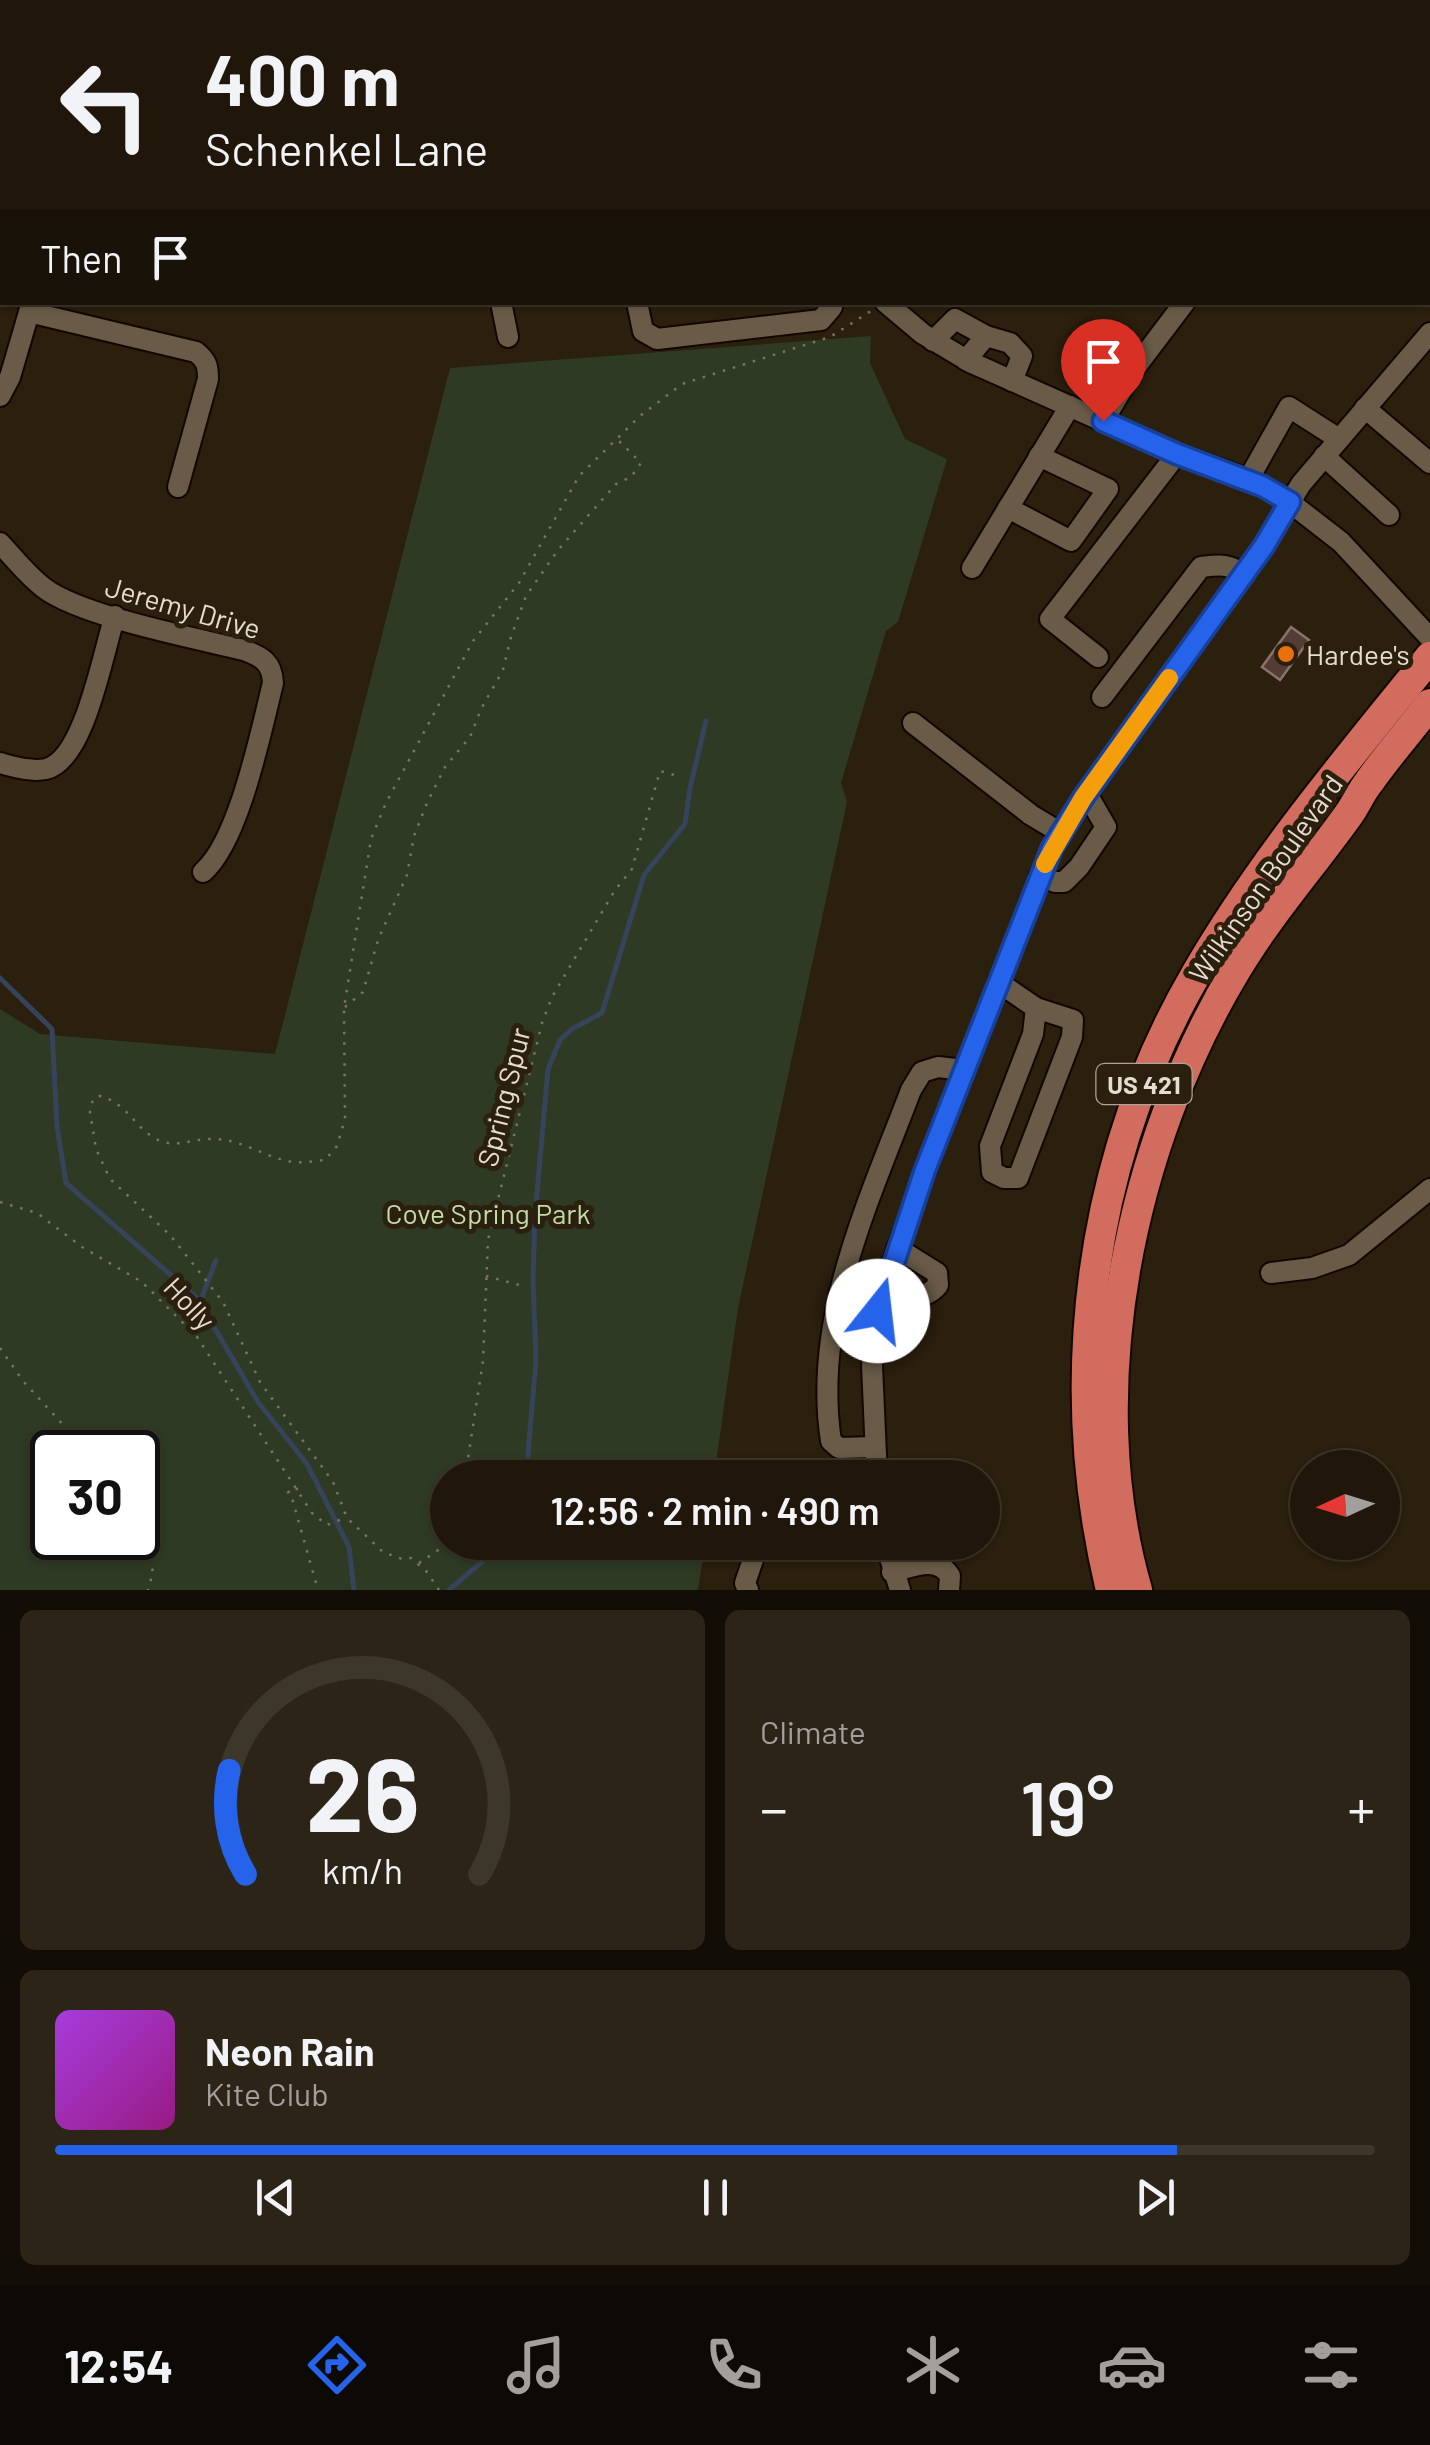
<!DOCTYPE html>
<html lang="en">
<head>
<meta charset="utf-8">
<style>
  body { margin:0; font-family:Barlow,sans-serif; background:#2d2418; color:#f1f3f6; height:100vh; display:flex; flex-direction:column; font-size:38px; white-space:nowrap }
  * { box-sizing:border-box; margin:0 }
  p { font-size:32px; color:#a29f9c }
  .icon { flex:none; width:55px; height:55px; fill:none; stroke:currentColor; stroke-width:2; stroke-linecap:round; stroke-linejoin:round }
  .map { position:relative; height:1590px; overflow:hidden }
  .sheet { display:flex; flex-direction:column; gap:20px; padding:20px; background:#120d06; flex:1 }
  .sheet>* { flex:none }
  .guide { position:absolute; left:0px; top:0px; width:1430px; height:305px; box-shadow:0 2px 8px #0004,0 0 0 2px #3d362b; background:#20170a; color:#f1f3f6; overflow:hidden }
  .needle { width:65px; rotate:266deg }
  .tools { position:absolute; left:1290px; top:1450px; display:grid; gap:20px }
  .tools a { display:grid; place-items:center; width:110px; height:110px; border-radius:50%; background:#20170a; box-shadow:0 2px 8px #0004,0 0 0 2px #3d362b; font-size:50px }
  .speed { position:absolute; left:30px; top:1430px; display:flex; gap:20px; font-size:50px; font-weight:700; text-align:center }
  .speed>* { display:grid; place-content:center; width:130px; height:130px; border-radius:50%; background:#20170a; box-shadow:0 2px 8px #0004,0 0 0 2px #3d362b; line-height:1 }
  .speed .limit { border:5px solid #111; border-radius:15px; background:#fff; color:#111 }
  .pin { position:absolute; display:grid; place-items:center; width:85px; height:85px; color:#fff; margin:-102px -42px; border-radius:50% 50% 50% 0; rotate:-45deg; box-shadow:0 0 10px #0007 }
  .pin .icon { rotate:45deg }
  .me { position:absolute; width:110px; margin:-55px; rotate:16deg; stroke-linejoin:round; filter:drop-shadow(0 0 8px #0008) }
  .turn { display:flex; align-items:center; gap:35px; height:210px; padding:0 40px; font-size:45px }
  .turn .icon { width:130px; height:130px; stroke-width:2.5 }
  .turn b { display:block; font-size:70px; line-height:85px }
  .then { display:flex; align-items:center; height:95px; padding:0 40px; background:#0003; gap:20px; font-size:38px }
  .big { font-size:75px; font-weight:600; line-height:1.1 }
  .sheet .card { flex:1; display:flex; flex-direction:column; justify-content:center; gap:15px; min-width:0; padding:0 35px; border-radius:15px; background:#2d2418 }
  .sheet .dial { align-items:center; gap:0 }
  .dial svg { height:260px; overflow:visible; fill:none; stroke:#3d362b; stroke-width:7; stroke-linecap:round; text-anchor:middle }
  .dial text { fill:#f1f3f6; stroke:none }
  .song { display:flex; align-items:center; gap:30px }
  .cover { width:120px; height:120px; border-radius:15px; background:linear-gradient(135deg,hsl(280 70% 55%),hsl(310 70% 35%)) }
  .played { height:10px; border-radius:5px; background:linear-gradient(90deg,#2563eb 85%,#3d362b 85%) }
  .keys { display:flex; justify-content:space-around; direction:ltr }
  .heat { display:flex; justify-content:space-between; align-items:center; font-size:55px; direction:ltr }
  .sheet .tiles { flex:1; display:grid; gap:20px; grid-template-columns:1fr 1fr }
  .card:last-child { grid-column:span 2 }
  .trip { position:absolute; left:430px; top:1460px; width:570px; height:100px; border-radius:50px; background:#20170a; box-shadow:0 2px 8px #0004,0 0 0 2px #3d362b; font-weight:600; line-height:100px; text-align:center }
  .tab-bar { display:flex; height:160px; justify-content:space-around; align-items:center; background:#0d0904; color:#a29f9c }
  .tab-bar .icon { width:70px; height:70px }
  .tab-bar .active { color:#2563eb }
  .tab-bar b { font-size:45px; color:#f1f3f6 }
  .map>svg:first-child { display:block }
  .green { fill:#2e3a24; fill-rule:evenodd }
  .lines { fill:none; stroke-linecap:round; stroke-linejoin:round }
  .stream { stroke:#35445b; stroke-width:5 }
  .building { fill:#533c35; stroke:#8c726a; stroke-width:2.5 }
  .minor-casing { stroke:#130800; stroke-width:24 }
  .highway-casing { stroke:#130800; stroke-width:34 }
  .path { stroke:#7d7364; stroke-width:2.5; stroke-dasharray:2.5 8; stroke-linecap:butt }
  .minor { stroke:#695b47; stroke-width:20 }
  .highway { stroke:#d16c5e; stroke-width:30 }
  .route-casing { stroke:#184099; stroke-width:25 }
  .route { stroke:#2563eb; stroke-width:18 }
  .slow { stroke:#f59e0b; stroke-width:18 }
  .food-dot { fill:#e8710a; stroke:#2b1f0d; stroke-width:4 }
  .labels { text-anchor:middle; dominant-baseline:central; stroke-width:10; stroke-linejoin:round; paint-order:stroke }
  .shield { fill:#2b1f0d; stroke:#ada497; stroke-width:2.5 }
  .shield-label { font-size:25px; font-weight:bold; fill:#e5ddd2 }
  .street-label { font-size:28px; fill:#e5ddd2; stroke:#2b1f0d }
  .poi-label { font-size:28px; fill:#e5ddd2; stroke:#2b1f0d; text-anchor:start }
  .park-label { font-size:28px; fill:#c1dca8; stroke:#2b1f0d }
</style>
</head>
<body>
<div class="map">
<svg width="1430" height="1590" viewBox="0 0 1430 1590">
  <rect width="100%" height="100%" fill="#2b1f0d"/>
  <path class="green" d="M871 336 870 363 905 439 947 459 898 622 886 631 841 783 847 802 738 1308 714 1477 448 1478V1542L705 1543 698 1590H0V1009L40 1034 275 1054 450 368ZM52 1452H138V1538H52Z"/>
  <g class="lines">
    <g class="stream">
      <path d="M0 978 52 1029 57 1126 66 1183 197 1298 258 1402 307 1464 349 1547 354 1590"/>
      <path d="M200 1302 216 1260"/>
      <path d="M526 1478 536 1360 533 1281 535 1216 548 1069 560 1040 572 1029 602 1013 644 875 685 824 690 788 706 721"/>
      <path d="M449 1590 492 1553 497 1542"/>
    </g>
  </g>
  <path class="building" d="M1291 627 1309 640 1280 680 1262 667Z"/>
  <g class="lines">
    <defs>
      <g id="minor">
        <path d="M294 0 296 2"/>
        <path d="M778 0 779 2"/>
        <path d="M954 0 964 2"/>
        <path d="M119 2 120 0"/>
        <path d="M576 2 586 0"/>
        <path d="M840 2 841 0"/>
        <path d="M925 2V0"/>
        <path d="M1226 2 1227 0"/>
        <path d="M1366 2 1367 0"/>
        <path d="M1420 2 1421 0"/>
        <path d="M1428 47 1430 46"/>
        <path d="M0 78 2 79"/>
        <path d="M0 120H2"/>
        <path d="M501 302 508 337"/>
        <path d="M637 302 643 331 657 339 821 320 832 307 830 302"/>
        <path d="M885 302 923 334 970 362 1170 451 1240 476 1283 497 1341 542 1430 638"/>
        <path d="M29 312 196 352C207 361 208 366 208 379L178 487"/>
        <path d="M933 341 955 319 986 336"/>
        <path d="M966 360 986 336 1010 343 1022 356 1012 381"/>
        <path d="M0 396 10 377 32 302"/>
        <path d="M1365 408 1430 463"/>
        <path d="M1103 421 1135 368 1185 302"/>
        <path d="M1324 456 1389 515"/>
        <path d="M1248 480 1289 407 1339 439"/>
        <path d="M1008 508 1071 541 1108 489 1039 456"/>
        <path d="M0 543C14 558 27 575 44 588 81 616 194 638 244 650 262 657 272 662 273 683 261 731 239 841 203 872"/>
        <path d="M972 568 1070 406"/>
        <path d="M1098 657 1050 619 1177 454"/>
        <path d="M1102 697 1201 567C1218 565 1230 563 1243 575"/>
        <path d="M913 723 1031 815 1061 833"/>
        <path d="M0 763C15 767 31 772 46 769 85 760 103 651 115 616"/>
        <path d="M1040 875 1055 882H1064L1079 867 1106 827 1087 794"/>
        <path d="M998 982 1036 1008 1033 1034 990 1146 992 1172 1004 1178H1018L1072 1037 1073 1020 1036 1008"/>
        <path d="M1271 1273 1312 1268 1349 1255 1430 1189"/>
        <path d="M882 1292C902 1296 923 1303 938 1285L937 1273 897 1248"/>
        <path d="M874 1447 839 1448 831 1441C812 1319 869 1201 911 1090L922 1072 938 1067 964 1070"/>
        <path d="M877 1478 872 1365 882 1292 936 1142 1052 849 1083 799 1264 546 1301 484 1430 333"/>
        <path d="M885 1542 900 1590"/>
        <path d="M892 1572C912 1567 937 1555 950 1576L949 1590"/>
        <path d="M748 1590 745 1583 759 1542"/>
      </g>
      <g id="highway">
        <path d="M1111 1590C1061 1383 1088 1160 1196 974 1262 860 1348 758 1430 657"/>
        <path d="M1137 1590C1079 1389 1130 1144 1237 968 1270 913 1312 866 1349 814 1356 804 1361 792 1369 782 1388 755 1410 730 1430 704"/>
      </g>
    </defs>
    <use href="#minor" class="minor-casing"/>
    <use href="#highway" class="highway-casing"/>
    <g class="path">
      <path d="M345 1007 363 992 378 940 407 875 414 836 427 803 445 767 470 737 481 709 503 670 511 637 526 596 558 550 616 484 631 477 641 463 618 440"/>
      <path d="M0 1202 37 1213 82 1247 142 1282 197 1337 312 1513 327 1525 345 1518"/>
      <path d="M486 1276 523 1286"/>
      <path d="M0 1348 23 1381 88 1452"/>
      <path d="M465 1478 483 1361 488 1240 542 1023 552 997 615 890 632 869 660 771 678 776"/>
      <path d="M298 1489 291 1488 288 1493 292 1498 318 1590"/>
      <path d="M138 1518 153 1572 148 1590"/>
      <path d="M419 1563 450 1542"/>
      <path d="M439 1590 426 1571 411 1558 402 1559 383 1552 347 1518 333 1482 260 1382 223 1302 170 1235 110 1179 96 1149 90 1112 93 1099 100 1096C128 1104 134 1127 156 1139 175 1149 190 1139 210 1139 242 1138 264 1158 293 1162 303 1163 314 1161 325 1160L337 1146 345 1119 344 1008 371 839 386 803 473 641 519 583 579 476 640 416 682 384 830 337 871 311"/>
    </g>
    <use href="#minor" class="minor"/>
    <use href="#highway" class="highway"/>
  </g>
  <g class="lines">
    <defs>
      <path id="route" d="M878 1311 925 1170 1052 848 1083 798 1264 546 1290 502 1262 486 1177 454 1103 421"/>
    </defs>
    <use href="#route" class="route-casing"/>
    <use href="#route" class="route"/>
    <path class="slow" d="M1045 864 1083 798 1169 678"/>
  </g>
  <circle class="food-dot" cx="1286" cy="654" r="10"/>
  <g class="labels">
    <rect class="shield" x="1096.5" y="1064" width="95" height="40" rx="8"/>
    <g class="shield-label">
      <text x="1144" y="1084">US 421</text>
    </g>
    <g class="street-label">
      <text transform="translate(183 607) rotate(16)">Jeremy Drive</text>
      <text transform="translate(1265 878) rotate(-55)">Wilkinson Boulevard</text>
      <text transform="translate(503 1097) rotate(-76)">Spring Spur</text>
      <text transform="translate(190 1303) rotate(47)">Holly</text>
    </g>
    <g class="poi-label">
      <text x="1306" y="654">Hardee's</text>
    </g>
    <g class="park-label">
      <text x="488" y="1213">Cove Spring Park</text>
    </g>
  </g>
</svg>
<div class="tools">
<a><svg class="needle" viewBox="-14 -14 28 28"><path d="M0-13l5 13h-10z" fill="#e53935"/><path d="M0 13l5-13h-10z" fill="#a29f9c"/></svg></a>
</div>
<div class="speed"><div class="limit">30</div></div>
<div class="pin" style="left:1103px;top:421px;background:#d93025"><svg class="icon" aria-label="arrive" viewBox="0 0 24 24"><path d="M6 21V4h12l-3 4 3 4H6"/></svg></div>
<svg class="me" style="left:878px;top:1311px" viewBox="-20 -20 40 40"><circle r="19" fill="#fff"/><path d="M0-13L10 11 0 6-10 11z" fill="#2563eb"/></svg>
<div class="trip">12:56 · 2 min · 490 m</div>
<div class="guide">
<div class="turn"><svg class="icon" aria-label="left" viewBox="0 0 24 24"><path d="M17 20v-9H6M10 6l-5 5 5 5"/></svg><div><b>400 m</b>Schenkel Lane</div></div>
<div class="then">Then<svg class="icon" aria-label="arrive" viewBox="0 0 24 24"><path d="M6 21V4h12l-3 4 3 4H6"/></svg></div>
</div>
</div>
<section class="sheet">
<div class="tiles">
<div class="card dial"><svg viewBox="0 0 100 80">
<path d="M14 69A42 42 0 1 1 86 69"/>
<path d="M14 69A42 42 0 0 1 9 37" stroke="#2563eb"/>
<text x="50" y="56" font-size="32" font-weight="700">26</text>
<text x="50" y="72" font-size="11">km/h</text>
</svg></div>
<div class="card"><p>Climate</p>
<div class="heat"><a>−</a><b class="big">19°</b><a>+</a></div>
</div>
<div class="card">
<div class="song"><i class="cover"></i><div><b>Neon Rain</b><p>Kite Club</p></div></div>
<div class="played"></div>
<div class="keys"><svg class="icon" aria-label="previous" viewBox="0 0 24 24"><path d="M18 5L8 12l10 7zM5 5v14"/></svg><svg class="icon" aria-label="pause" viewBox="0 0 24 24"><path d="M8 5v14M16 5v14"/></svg><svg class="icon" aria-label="next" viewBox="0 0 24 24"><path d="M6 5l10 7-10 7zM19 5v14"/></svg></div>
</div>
</div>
</section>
<nav class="tab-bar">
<b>12:54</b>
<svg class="icon active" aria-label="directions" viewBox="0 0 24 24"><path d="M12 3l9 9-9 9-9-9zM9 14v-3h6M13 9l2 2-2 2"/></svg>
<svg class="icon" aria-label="music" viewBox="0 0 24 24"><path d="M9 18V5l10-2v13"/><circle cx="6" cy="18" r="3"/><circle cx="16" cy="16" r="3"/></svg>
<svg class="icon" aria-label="phone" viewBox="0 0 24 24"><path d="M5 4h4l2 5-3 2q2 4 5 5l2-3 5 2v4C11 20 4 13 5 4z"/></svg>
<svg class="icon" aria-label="climate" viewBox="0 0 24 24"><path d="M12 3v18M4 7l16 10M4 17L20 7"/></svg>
<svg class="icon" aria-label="car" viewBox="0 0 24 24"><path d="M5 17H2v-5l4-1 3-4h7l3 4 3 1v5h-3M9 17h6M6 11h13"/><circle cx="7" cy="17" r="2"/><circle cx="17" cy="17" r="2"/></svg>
<svg class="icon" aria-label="filters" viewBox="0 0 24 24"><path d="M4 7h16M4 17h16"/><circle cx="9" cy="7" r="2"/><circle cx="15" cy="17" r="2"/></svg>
</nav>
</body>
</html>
